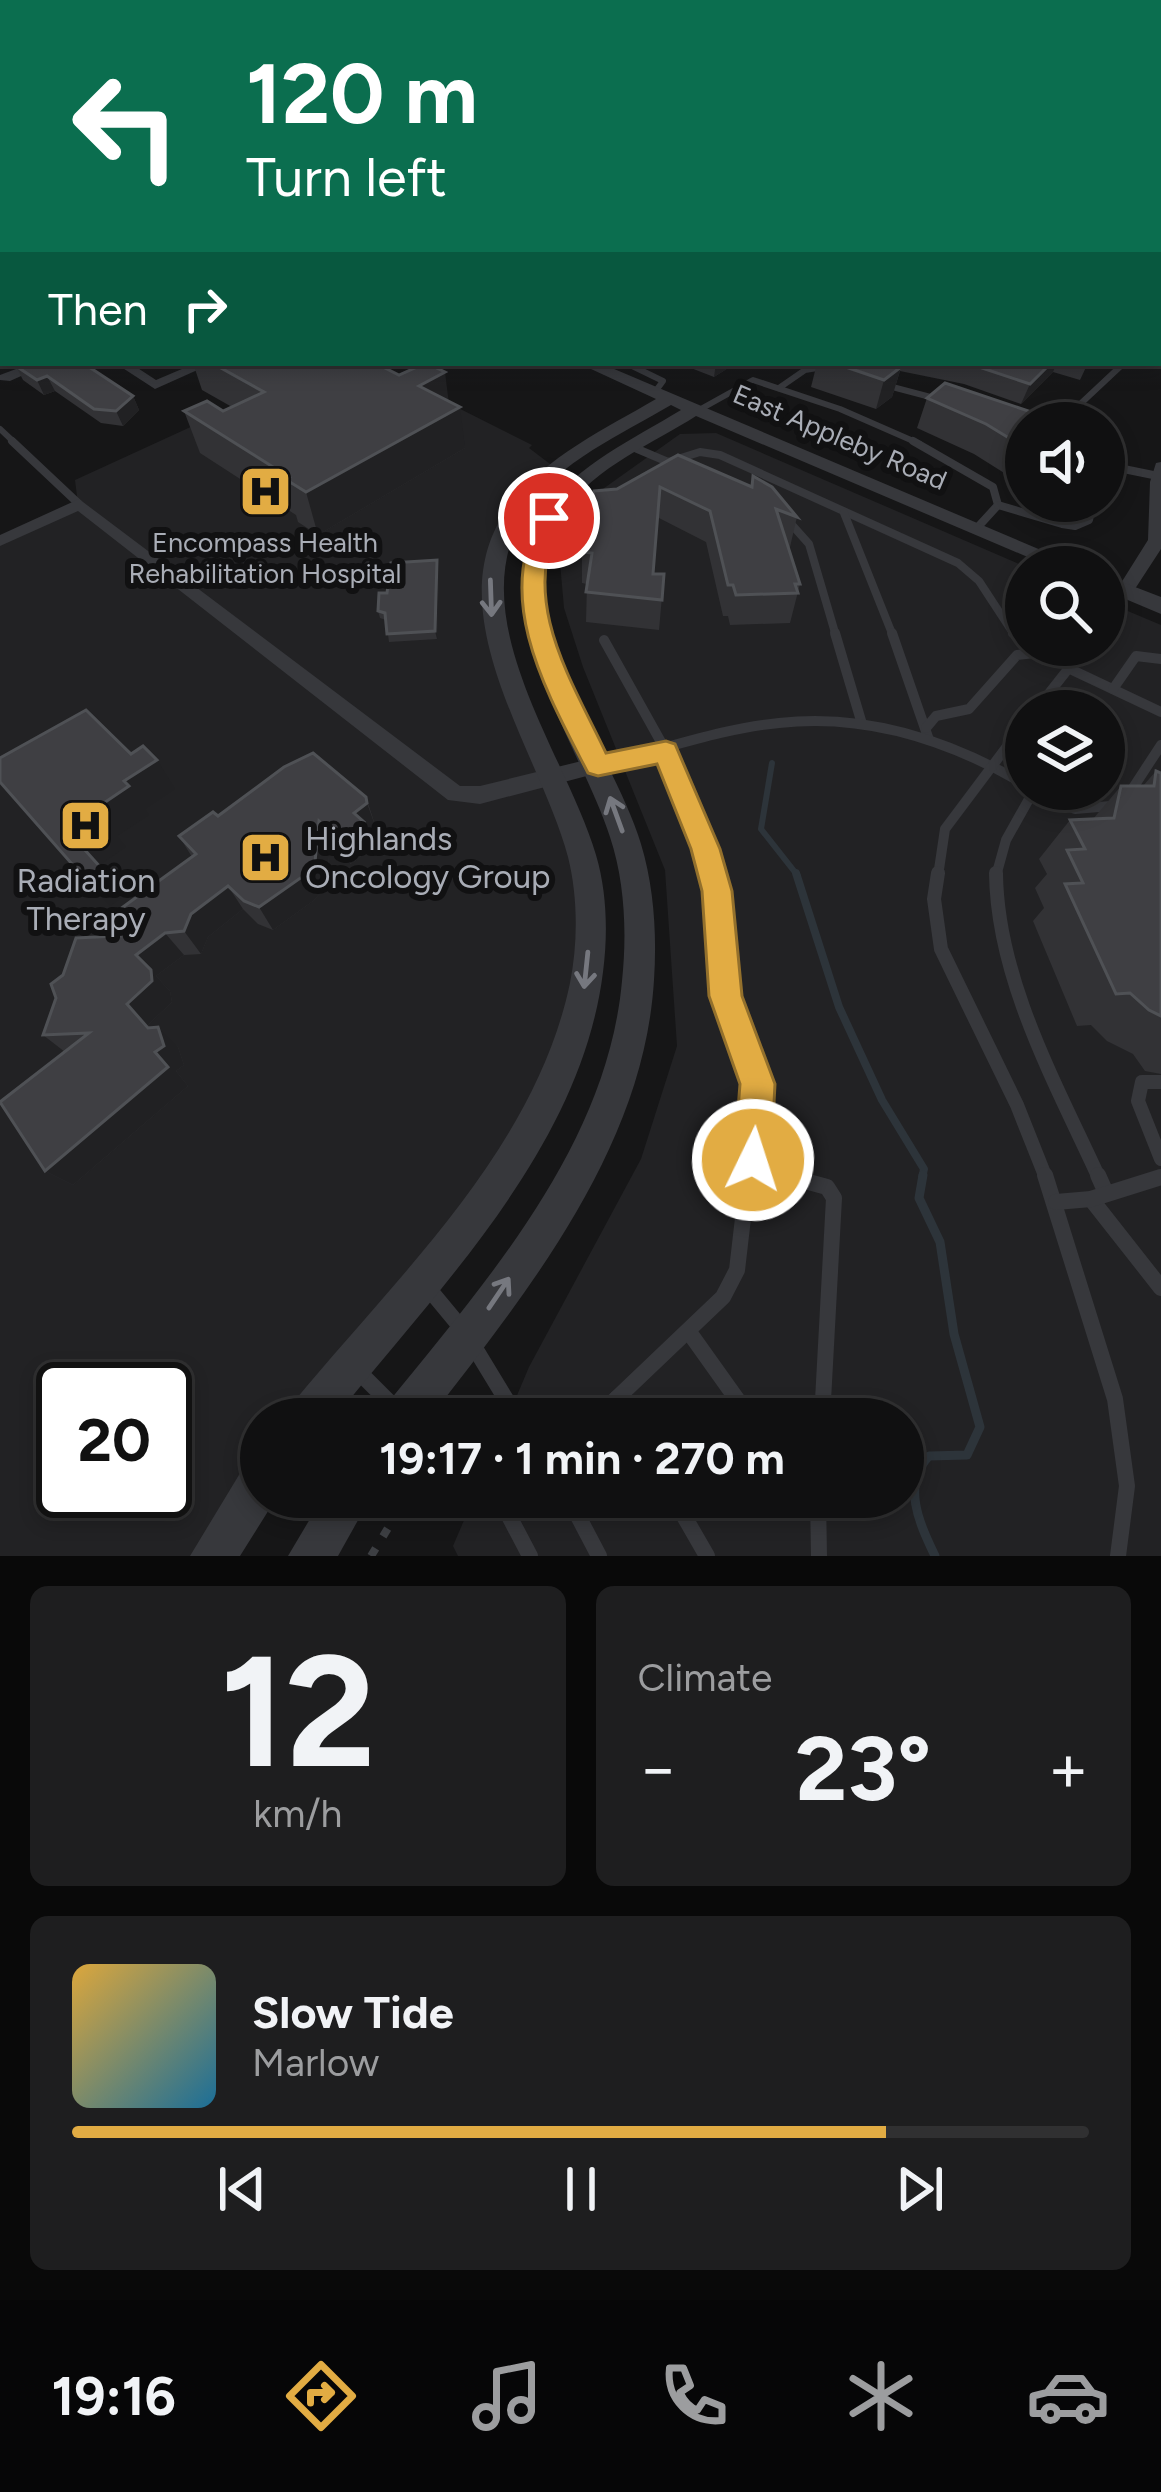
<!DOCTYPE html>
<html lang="en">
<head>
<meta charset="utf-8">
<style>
  body { margin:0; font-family:Figtree,sans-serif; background:#1e1e1f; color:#f1f3f6; height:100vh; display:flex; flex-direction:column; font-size:45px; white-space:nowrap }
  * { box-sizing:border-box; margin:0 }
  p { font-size:39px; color:#9c9d9f }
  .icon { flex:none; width:66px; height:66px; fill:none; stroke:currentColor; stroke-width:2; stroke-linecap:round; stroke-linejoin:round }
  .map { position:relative; height:1556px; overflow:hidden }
  .drawer { display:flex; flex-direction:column; gap:30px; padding:30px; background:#090909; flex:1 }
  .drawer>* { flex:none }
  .hud { position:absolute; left:0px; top:0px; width:1161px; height:366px; box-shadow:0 6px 18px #0003,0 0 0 3px #303031; background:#0b6e4f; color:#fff; overflow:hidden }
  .controls { position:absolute; left:1005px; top:402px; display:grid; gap:24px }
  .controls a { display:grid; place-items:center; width:120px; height:120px; border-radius:50%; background:#101011; box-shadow:0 6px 18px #0003,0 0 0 3px #303031; font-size:60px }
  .speed { position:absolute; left:36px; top:1362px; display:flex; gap:24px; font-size:60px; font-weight:700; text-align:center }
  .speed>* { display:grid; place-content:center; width:156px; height:156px; border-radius:50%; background:#101011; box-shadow:0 6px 18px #0003,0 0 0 3px #303031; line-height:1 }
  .speed .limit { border:6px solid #111; border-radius:18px; background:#fff; color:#111 }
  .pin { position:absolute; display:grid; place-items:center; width:102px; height:102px; color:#fff; margin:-51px; border:6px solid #fff; border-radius:50%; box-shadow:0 3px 12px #0007 }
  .me { position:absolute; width:132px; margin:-66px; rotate:4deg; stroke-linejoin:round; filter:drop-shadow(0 0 9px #0008) }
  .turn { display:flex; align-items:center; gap:42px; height:252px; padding:0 48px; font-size:54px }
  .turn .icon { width:156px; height:156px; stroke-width:2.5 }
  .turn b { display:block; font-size:84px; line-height:102px }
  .then { display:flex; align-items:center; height:114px; padding:0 48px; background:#0003; gap:24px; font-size:45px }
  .big { font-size:90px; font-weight:700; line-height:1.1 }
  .drawer .tile { flex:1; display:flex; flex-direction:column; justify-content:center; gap:18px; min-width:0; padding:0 42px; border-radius:18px; background:#1e1e1f }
  .drawer .dial { align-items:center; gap:0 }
  .dial b { font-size:156px; line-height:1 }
  .song { display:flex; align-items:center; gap:36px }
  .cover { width:144px; height:144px; border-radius:18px; background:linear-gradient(135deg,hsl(40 70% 55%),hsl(200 70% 35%)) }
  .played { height:12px; border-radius:6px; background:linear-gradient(90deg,#e2ac43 80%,#303031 80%) }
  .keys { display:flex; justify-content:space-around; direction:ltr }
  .heat { display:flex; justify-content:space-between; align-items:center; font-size:66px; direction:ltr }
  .drawer .tiles { flex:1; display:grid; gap:30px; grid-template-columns:1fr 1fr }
  .tile:last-child { grid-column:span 2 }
  .trip { position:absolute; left:240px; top:1398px; width:684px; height:120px; border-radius:60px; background:#101011; box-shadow:0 6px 18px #0003,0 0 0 3px #303031; font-weight:700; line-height:120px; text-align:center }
  .tab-bar { display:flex; height:192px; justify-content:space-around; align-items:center; background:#060607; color:#9c9d9f }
  .tab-bar .icon { width:84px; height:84px }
  .tab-bar .selected { color:#e2ac43 }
  .tab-bar b { font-size:54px; color:#f1f3f6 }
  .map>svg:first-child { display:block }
  .built { fill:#222224; fill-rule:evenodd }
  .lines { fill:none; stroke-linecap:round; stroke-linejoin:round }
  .stream-far2 { stroke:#2d343a; stroke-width:6 }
  .stream-far1 { stroke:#2d343a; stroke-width:8 }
  .stream { stroke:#2d343a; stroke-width:9 }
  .path { stroke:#3d3f43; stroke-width:8; stroke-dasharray:9 14; stroke-linecap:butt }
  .service-far4 { stroke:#37383c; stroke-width:6 }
  .service-far3 { stroke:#37383c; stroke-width:8 }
  .service-far2 { stroke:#37383c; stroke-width:10 }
  .service-far1 { stroke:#37383c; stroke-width:14 }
  .service { stroke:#37383c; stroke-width:16 }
  .minor { fill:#37383c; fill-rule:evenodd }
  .tertiary { fill:#37383c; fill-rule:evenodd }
  .wall { fill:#323235 }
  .shaded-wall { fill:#212123 }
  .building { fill:#3f3f43; stroke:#4f5155; stroke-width:3 }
  .oneway { stroke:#76787f }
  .route { fill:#e2ac43; stroke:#93702c; stroke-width:3 }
  .labels { text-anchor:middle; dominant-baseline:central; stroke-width:12; stroke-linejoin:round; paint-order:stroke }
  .far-street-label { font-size:27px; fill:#a9adb6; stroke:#111112 }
  .far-poi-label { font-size:27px; fill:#a9adb6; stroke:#111112 }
  .poi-label { font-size:33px; fill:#a9adb6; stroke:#111112; text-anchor:start }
</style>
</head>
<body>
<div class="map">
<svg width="1161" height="1556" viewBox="0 0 1161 1556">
  <rect width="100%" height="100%" fill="#161617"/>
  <g class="built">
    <path d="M330 363H369L532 445 529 448 558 470 540 485 490 576 590 912 562 1068 307 1419H261V1481L213 1556H0V541L78 504 75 480ZM63 1389H165V1491H63Z"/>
    <path d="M716 433 1026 567V645H1104V601L1161 625V1556H458L453 1546 474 1497H903V1419H507L529 1367 641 1159 677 1046 665 870 583 667 564 608 559 551 579 506 680 434ZM1026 711H1104V789H1026Z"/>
  </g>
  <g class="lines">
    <path class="stream-far2" d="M772 763 761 829 798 876"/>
    <path class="stream-far1" d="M796 873 839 1007 882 1100 924 1169 922 1178"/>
    <path class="stream" d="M923 1175 919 1198 940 1242 954 1334 980 1427 967 1455 929 1456C901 1486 920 1524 935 1556"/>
    <path class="path" d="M371 1556 407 1497"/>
    <g class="service-far4">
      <path d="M626 363 663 381 655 392"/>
      <path d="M881 384 938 399"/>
      <path d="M779 388 805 370 829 366"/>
      <path d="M699 410 753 380 840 409 920 444"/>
      <path d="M1060 423 1124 363"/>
      <path d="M0 429 16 444"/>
    </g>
    <g class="service-far3">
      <path d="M12 441 79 504"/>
      <path d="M913 441 993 487 998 505 977 528"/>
      <path d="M635 448 668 462 700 452 720 455 958 563 979 581 1015 636"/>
      <path d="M1104 465 1158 476"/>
      <path d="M998 505 1062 524 1075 526 1089 520 1093 501"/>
      <path d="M844 513 893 636"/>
      <path d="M784 516 809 544 836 636"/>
      <path d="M1104 621 1125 591"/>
    </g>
    <g class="service-far2">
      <path d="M835 633 862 724"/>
      <path d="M892 633 929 740"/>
      <path d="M1013 633 1026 644"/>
      <path d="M604 640 666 751 713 876"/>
      <path d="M1039 650 1076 660"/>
      <path d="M1070 669 1161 712"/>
      <path d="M1113 689 1136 656 1161 659"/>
      <path d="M1035 711 1087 645"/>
      <path d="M926 728 936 716 969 709 1017 655 1043 652"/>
      <path d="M598 765C658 752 717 729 779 723 867 713 951 741 1026 785"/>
      <path d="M1033 789 1075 809 1111 806"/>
      <path d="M1127 797 1161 745"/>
      <path d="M938 876 945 829 1026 721"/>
      <path d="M996 876 1006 840 1034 790"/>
    </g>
    <g class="service-far1">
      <path d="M712 873 726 996 758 1084 747 1178"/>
      <path d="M938 873 934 899 941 949 1017 1105 1046 1178"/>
      <path d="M996 873C997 979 1056 1084 1099 1178"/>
      <path d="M1161 1082H1142L1138 1101 1161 1159"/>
      <path d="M752 1167 794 1178"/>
    </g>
    <g class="service">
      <path d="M783 1175 827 1187 834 1198 822 1419"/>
      <path d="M1045 1175 1115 1399 1127 1486 1118 1556"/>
      <path d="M1098 1175 1106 1193"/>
      <path d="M1091 1199 1161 1288"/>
      <path d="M1056 1202 1091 1199 1161 1177"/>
      <path d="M429 1289 463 1330"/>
      <path d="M689 1332 751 1419"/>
      <path d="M473 1345 518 1419"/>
      <path d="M357 1370 406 1419"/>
      <path d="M617 1398 628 1419"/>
      <path d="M595 1419 723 1297 737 1270 748 1175"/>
      <path d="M499 1497 530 1556"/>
      <path d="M568 1497 599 1556"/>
      <path d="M673 1497 707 1556"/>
      <path d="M807 1497 818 1512"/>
      <path d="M818 1497 819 1556"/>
    </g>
    <g class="minor">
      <path d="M1161 197V204L1158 205V198Z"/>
      <rect x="1158" y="272" width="3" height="7"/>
      <rect x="0" y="286" width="3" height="8"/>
      <path d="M32 363H50L10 381 0 380V375Z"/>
      <path d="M115 363H130L156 380 196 363H213L155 389Z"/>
      <path d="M1161 462V549L1131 595H1119L1116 591 1148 540 1150 482 1156 463Z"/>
      <path d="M79 499 460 786H480L598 757 605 759 608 765 605 771 598 773 480 804 448 800 78 511 0 546V535Z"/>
    </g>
    <g class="tertiary">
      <path d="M578 363H600L1081 567H1051L696 416C652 444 586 471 559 520 504 619 613 750 641 844 654 887 657 935 654 980 644 1148 528 1291 429 1419H381L387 1404C487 1280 607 1146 622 981 627 934 625 882 610 837 581 746 478 604 543 512 577 465 633 439 681 410L671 405C622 434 556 463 525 512 459 618 566 753 596 855 607 892 608 934 603 972 581 1148 439 1287 334 1419H286L292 1404C396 1277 535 1150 570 983 578 943 578 897 568 857 540 751 431 610 510 505 546 456 605 429 656 399Z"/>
      <path d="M1104 575 1161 597V614L1104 590Z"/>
      <path d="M261 1459V1497H277L240 1556H190L245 1465Z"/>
      <path d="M323 1497H371L338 1556H288Z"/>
    </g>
  </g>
  <g class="wall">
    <path d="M193 363H375L449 401 465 448 318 535 298 522 296 515 200 453 184 411H223L232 407 202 390Z"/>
    <path d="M678 363H736L714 377Z"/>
    <path d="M817 363H1088L1080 380 1053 372 1021 404 964 384 900 371 892 397 876 409 811 387Z"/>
    <path d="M16 366 133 396 139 410 123 426 101 423 55 391 44 395 23 380Z"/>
    <path d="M927 398 1026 423V493L1019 492 1020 488 1007 485 1009 476 974 454 917 428Z"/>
    <path d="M753 476 797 517 790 547H788L800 584 790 623 730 625 728 616H723L706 542 657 517 653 574H664L659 630 586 622 587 584 582 583V552L617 489 752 486Z"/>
    <path d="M439 568 437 639 389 642 386 620 380 618 378 611 387 593Z"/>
    <path d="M1156 771 1161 773V1074L1145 1071 1133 1054 1107 1041 1091 1025 1077 1026 1033 921 1044 908 1035 888 1047 874 1039 859 1070 820 1093 819 1121 786H1143Z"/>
    <path d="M366 797 376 828 368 834 373 847 351 864 330 846 326 887 313 901 273 930 258 924 243 909 208 937 201 954 184 955 156 976 170 991 172 1002 148 1025 178 1047 184 1065 176 1071 188 1086 73 1185 45 1171 65 1052 43 1035 56 998 119 936 192 857 179 836 218 816Z"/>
  </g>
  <g class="shaded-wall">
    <path d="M716 363H736L714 377Z"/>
    <path d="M1051 363H1057L1053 372 1021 404 1030 384Z"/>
    <path d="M901 367 892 397 876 409 884 380Z"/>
    <path d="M445 372 450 412 460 407 465 448 318 535 306 492 419 386Z"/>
    <path d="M47 376 55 391 44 395 37 380Z"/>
    <path d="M133 396 139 410 123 426 116 411Z"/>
    <path d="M437 560 439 568 437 639 435 631Z"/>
    <path d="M157 760 175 789 145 809 149 815 117 836 126 847 98 866 75 839 95 809 124 781Z"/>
    <path d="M367 803 376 828 368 834 373 847 351 864 341 840 354 813Z"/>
    <path d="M319 821 330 846 326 887 313 901 273 930 259 907Z"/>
    <path d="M102 869 124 896 110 906 86 880Z"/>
    <path d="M228 886 243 909 208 937 201 954 184 931 191 914Z"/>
    <path d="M165 933 184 955 156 976 170 991 172 1002 148 1025 162 1040 158 1027 178 1047 184 1065 176 1071 188 1086 73 1185 45 1171 155 1052 127 1004 136 955Z"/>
  </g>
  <g class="building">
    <path d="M0 168H3V198L0 196Z"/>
    <path d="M1161 222V249L1158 252V225Z"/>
    <path d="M0 233 3 234V252L0 250Z"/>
    <path d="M0 309 3 310V343L0 341 3 334 0 332Z"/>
    <path d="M21 363H83L133 396 116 411 94 409 47 376 37 380 16 366Z"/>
    <path d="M212 363H375L399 375 426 363 445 372 419 386 460 407 306 492 285 479 289 477 184 411 207 401 223 411 264 392Z"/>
    <path d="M834 363H888L901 367 884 380Z"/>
    <path d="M967 363H1051L1030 384Z"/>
    <path d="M945 383 1064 423H1026V456L1021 455 1022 446 986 424 927 398Z"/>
    <path d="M678 455 752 487 753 476 772 487 797 517 776 509 800 584H795L798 593 736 595 733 585H728L710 511 660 487 653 574H664L662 600 586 592 592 553 582 552 589 509 594 491 617 489Z"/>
    <path d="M437 560 435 631 387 634 385 613 378 611 379 593H387L391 563Z"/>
    <path d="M86 710 131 754 143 746 157 760 124 781 129 786 95 809 104 819 75 839 102 869 86 880 0 782V758Z"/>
    <path d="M313 753 366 797 367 803 354 813 364 822 341 840 319 821 315 862 302 877 259 907 244 901 228 886 191 914 184 931 165 933 136 955 151 970 152 981 127 1004 148 1028 158 1027 164 1046 155 1052 168 1067 45 1171 0 1102 89 1033 43 1035 56 998 51 984 63 975 76 938 119 936 105 920 196 854 179 836 213 812 218 816 284 767Z"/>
    <path d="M1156 771 1161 773V1016L1149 1010 1130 993 1116 994 1065 884 1083 883 1067 850 1085 849 1070 820 1114 818 1121 786H1154Z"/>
  </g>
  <defs><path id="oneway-shaft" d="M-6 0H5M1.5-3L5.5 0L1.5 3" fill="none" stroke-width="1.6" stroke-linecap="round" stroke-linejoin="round" transform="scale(3)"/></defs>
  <g class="oneway">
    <use href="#oneway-shaft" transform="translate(491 598) rotate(88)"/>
    <use href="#oneway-shaft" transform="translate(616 814) rotate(-110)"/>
    <use href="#oneway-shaft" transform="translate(586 970) rotate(96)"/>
    <use href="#oneway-shaft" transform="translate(499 1293) rotate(-56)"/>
  </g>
  <linearGradient id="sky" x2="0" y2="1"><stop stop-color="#0c0c0d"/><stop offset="0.44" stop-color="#363c47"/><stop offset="1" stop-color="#363c47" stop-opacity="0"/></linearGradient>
  <rect width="1161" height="386" fill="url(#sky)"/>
  <path class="route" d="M549 512 559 518C520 603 570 677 606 753L666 741 675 744 720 849 732 891 742 996 775 1084 771 1160 766 1173 753 1179 740 1173 734 1160 740 1084 709 996 702 891 691 849 657 764 598 776 588 773C548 695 491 598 542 514Z"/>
  <defs>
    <symbol id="hospital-square" viewBox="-11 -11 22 22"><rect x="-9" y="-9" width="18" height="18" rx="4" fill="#e2ac43" stroke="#111112"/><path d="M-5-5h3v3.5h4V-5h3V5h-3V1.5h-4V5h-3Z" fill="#111"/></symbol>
  </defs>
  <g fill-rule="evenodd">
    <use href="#hospital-square" x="236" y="462" width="59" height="59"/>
    <use href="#hospital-square" x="56" y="796" width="59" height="59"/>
    <use href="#hospital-square" x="236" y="828" width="59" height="59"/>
  </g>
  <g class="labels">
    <g class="far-street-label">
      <text transform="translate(840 437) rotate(23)">East Appleby Road</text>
    </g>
    <g class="far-poi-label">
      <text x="265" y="542">Encompass Health<tspan x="265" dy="31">Rehabilitation Hospital</tspan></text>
    </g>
    <g class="poi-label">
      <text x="305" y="838">Highlands<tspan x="305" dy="38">Oncology Group</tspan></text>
      <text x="86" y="880" text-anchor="middle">Radiation<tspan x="86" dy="38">Therapy</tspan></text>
    </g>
  </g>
</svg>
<div class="controls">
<a><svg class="icon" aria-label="sound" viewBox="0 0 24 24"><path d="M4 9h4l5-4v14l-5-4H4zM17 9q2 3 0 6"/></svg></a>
<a><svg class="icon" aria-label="search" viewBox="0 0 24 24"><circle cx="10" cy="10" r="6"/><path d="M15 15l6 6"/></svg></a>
<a><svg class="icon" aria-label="layers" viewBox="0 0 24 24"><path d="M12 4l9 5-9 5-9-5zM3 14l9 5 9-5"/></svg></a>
</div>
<div class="speed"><div class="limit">20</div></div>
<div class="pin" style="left:549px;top:518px;background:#d93025"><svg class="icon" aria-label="arrive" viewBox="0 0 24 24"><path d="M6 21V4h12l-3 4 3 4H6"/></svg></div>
<svg class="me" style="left:753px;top:1160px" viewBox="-20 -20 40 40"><circle r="17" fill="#e2ac43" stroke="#fff" stroke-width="3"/><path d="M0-11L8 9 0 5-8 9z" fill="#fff"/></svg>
<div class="trip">19:17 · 1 min · 270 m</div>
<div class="hud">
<div class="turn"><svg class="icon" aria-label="left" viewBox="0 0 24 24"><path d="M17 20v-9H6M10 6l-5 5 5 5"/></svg><div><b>120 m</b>Turn left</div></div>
<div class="then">Then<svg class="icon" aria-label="right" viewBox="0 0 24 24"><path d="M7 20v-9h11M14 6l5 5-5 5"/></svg></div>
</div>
</div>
<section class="drawer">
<div class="tiles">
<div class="tile dial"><b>12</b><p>km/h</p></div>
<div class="tile"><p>Climate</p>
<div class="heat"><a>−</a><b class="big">23°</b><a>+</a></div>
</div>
<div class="tile">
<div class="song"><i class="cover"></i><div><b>Slow Tide</b><p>Marlow</p></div></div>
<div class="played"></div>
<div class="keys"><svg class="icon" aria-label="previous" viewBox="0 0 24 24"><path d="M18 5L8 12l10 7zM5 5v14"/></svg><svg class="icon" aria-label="pause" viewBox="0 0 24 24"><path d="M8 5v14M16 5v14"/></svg><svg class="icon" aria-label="next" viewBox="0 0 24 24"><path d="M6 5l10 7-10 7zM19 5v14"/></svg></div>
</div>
</div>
</section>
<nav class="tab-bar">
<b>19:16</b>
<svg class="icon selected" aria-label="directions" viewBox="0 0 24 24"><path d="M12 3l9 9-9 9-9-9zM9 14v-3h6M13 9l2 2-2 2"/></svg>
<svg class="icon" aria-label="music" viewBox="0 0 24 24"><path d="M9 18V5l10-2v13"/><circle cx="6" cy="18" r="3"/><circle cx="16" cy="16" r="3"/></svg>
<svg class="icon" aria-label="phone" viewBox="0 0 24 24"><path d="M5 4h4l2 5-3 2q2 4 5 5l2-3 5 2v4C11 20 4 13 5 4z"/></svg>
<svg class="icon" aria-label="climate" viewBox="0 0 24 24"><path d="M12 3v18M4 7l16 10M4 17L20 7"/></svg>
<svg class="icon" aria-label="car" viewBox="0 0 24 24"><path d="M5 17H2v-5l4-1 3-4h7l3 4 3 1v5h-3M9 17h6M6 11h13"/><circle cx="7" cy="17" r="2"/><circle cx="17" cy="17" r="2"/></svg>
</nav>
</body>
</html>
